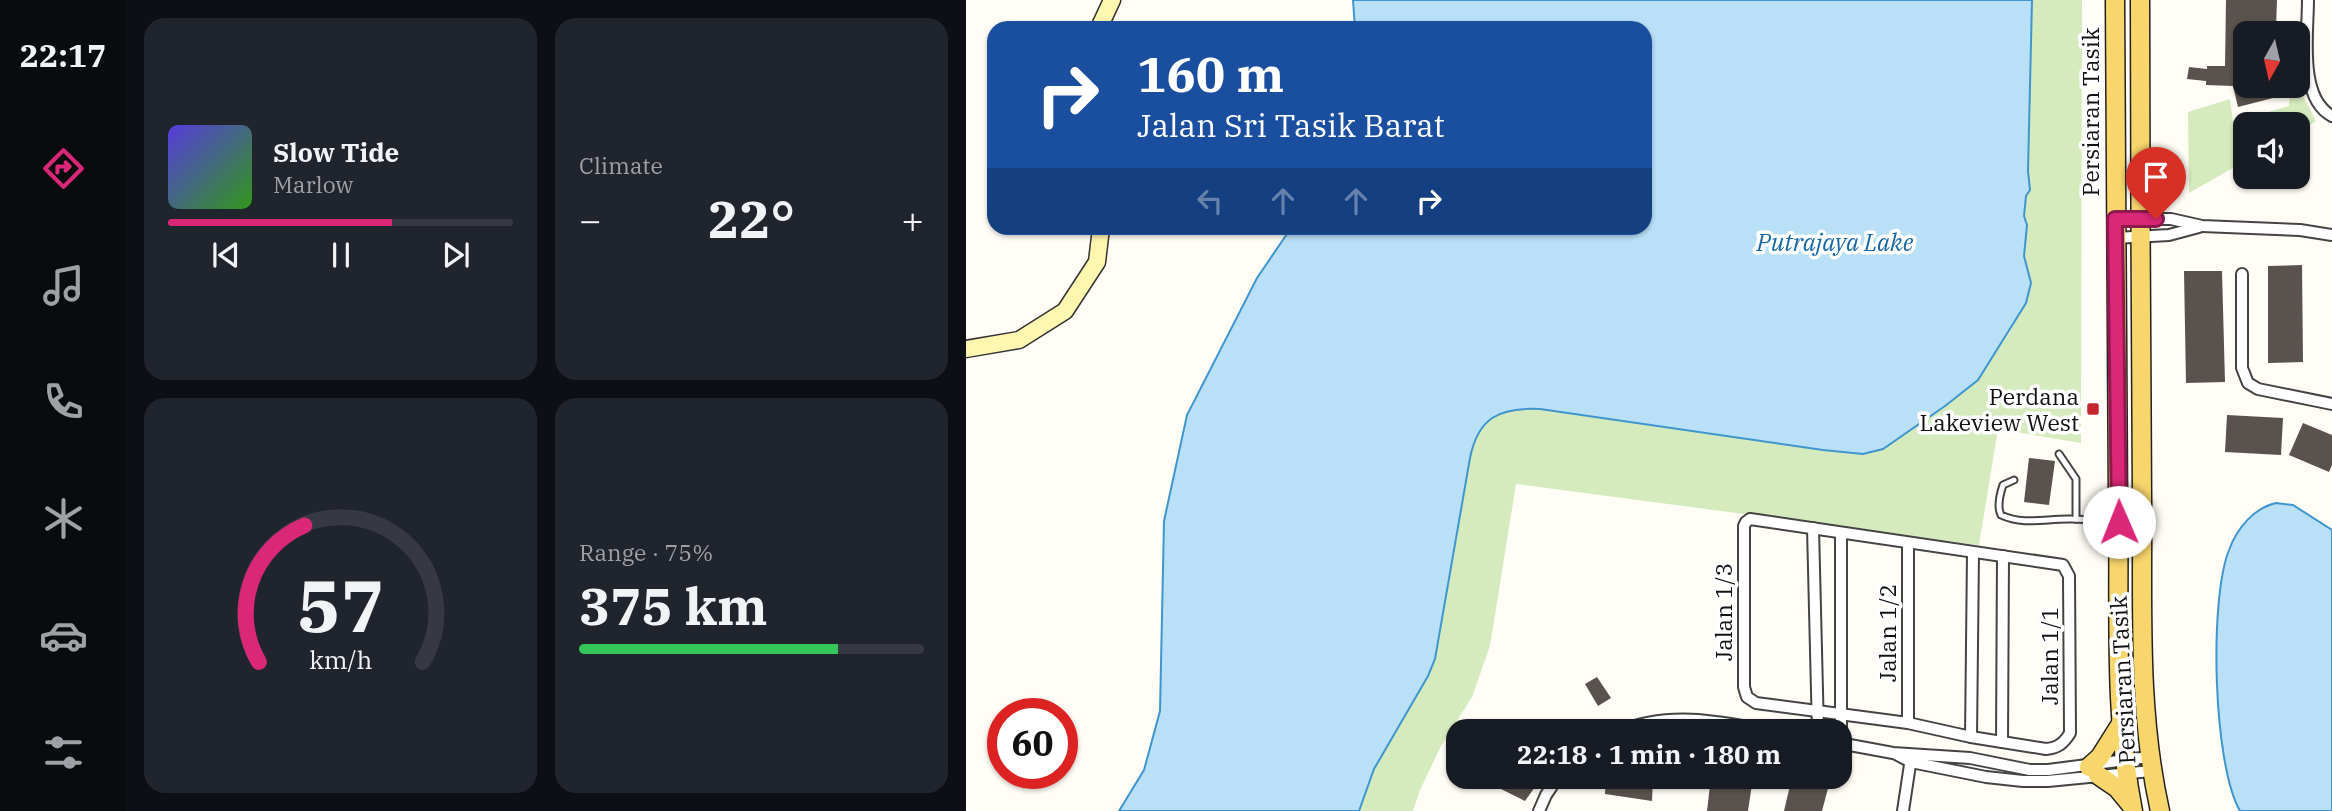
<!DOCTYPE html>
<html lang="en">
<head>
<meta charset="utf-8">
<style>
  body { margin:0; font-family:"IBM Plex Serif",serif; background:#20242c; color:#f1f3f6; height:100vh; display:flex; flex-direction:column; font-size:26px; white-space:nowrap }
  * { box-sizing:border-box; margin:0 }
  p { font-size:23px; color:#9ea1a6 }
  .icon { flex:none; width:38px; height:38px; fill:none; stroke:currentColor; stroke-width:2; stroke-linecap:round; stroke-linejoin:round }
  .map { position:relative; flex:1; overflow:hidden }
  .drawer { display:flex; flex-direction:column; gap:18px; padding:18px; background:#0d0f14; width:840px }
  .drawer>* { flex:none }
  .hud { position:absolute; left:21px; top:21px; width:665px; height:214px; border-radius:21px; box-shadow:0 2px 5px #0004; background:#1a4fa0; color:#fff; overflow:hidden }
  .needle { width:46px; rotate:188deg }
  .fabs { position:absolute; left:1267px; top:21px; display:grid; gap:14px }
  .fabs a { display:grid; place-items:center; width:77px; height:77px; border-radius:14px; background:#171b24; box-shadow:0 2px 5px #0004; font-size:35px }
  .speed { position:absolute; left:21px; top:698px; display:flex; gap:14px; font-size:35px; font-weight:700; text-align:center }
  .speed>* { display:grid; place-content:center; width:91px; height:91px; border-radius:50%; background:#171b24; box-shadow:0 2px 5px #0004; line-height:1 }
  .speed .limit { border:10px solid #d22; background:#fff; color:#111 }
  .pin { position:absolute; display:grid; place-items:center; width:60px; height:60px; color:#fff; margin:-72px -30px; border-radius:50% 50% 50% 0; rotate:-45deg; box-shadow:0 0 7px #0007 }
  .pin .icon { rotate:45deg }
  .me { position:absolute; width:77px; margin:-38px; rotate:359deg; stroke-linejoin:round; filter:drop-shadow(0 0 5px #0008) }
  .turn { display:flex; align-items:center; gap:24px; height:147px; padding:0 35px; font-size:32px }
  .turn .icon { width:91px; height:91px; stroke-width:2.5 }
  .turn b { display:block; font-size:49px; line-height:60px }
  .lanes { display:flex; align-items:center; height:66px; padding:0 35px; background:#0003; justify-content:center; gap:35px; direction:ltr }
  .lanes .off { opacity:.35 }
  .big { font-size:52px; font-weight:700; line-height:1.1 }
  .drawer .widget { flex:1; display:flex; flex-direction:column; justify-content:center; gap:10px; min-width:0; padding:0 24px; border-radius:21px; background:#20242c }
  .drawer .dial { align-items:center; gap:0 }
  .dial svg { height:182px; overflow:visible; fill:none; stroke:#363941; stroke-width:7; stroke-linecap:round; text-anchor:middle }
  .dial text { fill:#f1f3f6; stroke:none }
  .song { display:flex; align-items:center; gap:21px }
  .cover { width:84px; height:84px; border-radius:10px; background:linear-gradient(135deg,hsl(250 70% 55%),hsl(110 70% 35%)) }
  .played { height:7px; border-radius:4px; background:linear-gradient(90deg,#db2777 65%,#363941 65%) }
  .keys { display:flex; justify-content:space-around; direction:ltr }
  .heat { display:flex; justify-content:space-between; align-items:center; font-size:38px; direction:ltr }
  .charge { height:10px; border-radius:5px; background:linear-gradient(90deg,#34c759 75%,#363941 0) }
  .drawer .tiles { flex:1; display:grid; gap:18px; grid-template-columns:repeat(2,1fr) }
  .trip { position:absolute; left:480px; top:719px; width:406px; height:70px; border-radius:21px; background:#171b24; box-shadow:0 2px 5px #0004; font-weight:700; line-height:70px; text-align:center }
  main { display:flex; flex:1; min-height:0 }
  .dock { display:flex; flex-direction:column; width:126px; justify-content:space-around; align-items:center; background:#090b0e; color:#9ea1a6 }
  .dock .icon { width:49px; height:49px }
  .dock .selected { color:#db2777 }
  .dock b { font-size:32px; color:#f1f3f6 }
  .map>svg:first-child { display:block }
  .green { fill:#d5ebbd }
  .water { fill:#b9e0f7; stroke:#3f96cf; stroke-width:2 }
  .building { fill:#5a524d }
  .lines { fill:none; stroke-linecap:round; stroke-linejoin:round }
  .lane-casing { stroke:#444; stroke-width:9 }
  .street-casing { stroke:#444; stroke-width:14 }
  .secondary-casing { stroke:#333; stroke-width:19 }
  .primary-casing { stroke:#222; stroke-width:21 }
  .lane { stroke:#fff; stroke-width:5 }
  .street { stroke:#fff; stroke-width:10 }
  .secondary { stroke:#fff6b0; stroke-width:16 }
  .primary { stroke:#f9d66b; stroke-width:18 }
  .route-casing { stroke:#8e194d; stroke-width:18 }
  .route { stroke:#db2777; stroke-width:12 }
  .poi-dot { fill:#c4262e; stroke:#fff; stroke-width:2.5 }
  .labels { text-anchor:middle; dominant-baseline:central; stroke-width:7; stroke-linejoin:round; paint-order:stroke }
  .street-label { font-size:23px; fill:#111; stroke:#fff }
  .poi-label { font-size:23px; fill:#111; stroke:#fff; text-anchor:end }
  .water-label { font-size:24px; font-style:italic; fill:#1768a6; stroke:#fff }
</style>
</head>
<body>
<main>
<nav class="dock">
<b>22:17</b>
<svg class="icon selected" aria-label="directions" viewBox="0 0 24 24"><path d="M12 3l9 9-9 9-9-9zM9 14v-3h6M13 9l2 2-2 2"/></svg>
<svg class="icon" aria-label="music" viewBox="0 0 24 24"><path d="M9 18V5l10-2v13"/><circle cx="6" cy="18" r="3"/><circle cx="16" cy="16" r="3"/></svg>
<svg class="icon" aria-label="phone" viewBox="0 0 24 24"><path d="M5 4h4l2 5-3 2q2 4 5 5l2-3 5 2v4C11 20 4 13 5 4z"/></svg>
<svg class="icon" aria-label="climate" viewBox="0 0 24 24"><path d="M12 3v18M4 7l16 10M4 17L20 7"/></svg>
<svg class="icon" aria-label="car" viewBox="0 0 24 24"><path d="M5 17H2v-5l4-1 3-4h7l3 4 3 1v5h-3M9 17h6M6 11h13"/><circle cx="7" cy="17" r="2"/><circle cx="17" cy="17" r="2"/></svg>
<svg class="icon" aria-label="filters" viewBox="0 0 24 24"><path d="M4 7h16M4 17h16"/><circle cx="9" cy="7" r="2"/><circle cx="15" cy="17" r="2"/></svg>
</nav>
<section class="drawer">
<div class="tiles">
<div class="widget">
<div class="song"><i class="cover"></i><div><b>Slow Tide</b><p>Marlow</p></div></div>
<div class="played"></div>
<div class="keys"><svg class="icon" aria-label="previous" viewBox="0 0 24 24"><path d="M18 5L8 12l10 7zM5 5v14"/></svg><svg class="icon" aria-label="pause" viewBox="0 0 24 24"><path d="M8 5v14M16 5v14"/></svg><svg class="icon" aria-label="next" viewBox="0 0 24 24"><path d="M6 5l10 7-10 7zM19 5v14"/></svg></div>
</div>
<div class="widget"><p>Climate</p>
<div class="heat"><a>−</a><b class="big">22°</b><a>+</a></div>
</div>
<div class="widget dial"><svg viewBox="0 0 100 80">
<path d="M14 69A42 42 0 1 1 86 69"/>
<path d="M14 69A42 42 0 0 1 34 9" stroke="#db2777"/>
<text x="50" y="56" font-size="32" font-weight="700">57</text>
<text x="50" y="72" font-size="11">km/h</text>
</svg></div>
<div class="widget"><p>Range · 75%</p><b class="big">375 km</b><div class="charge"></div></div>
</div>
</section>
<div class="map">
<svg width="1366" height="811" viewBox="0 0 1366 811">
  <rect width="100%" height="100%" fill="#fffdf5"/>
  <g class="green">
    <path d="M1066 0H1116L1115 443 1032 429 1013 545 550 484 524 646 506 697 475 746 454 790 447 811H393L408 769 462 677 469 659 504 458C512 418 533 407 574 409L857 450 917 449 979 406 1012 380 1045 330 1065 283 1058 256 1061 226 1058 217 1060 196 1064 190 1062 171Z"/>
    <path d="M1334 80 1335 92 1350 121 1332 132V124H1279V161L1223 193 1222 112 1264 99 1267 122 1323 106 1324 86H1332Z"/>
  </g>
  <g class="water">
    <path d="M387 0H1066L1062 171 1064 190 1060 196 1058 216 1061 225 1058 256 1065 283 1060 303 1012 380 979 406 917 449 897 454 857 450 574 409C533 407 512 418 504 458L469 659 462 676 408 769 393 811H153L178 770 194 711 198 521 221 415 291 278 325 228H679V28H389Z"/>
    <path d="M1310 503 1327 505 1366 530V811H1274C1247 764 1243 600 1263 550 1271 528 1288 508 1310 503Z"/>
  </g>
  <g class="building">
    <path d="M1260 0H1311L1310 29H1300V33H1279V90L1304 86 1307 98 1272 107 1267 86 1240 85V81L1221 79 1223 67 1241 69V66H1259Z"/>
    <path d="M1336 265 1337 362 1302 363V266Z"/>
    <path d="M1218 271H1256L1259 382 1220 383Z"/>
    <path d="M1261 415 1317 418 1315 455 1259 452Z"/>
    <path d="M1337 423 1366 435V465L1363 472 1323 455Z"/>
    <path d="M1063 458 1089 461 1083 505 1058 502Z"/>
    <path d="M631 677 645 698 632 706 619 684Z"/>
    <path d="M511 777H576L559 801Z"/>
    <path d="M640 777H687L686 801 639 794Z"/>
    <path d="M745 777H787L782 811H741Z"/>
    <path d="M826 777H865L856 811H818Z"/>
  </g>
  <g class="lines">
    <defs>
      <g id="lane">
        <path d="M1093 454 1110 479V519"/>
        <path d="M1048 480 1037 485C1034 494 1031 507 1035 515 1059 526 1081 518 1106 519 1120 519 1135 521 1149 522"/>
      </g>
      <g id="street">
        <path d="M1342 0C1342 33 1332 98 1366 116"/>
        <path d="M1149 219H1205L1236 226 1334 230 1366 235"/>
        <path d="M1149 238 1203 235 1233 227"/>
        <path d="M1276 274V368L1282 383 1292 389 1366 404"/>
        <path d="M784 519 1097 565 1103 576 1104 733C1098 743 1092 748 1080 749L1005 737 942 723 790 703 781 697 778 687V526L780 522Z"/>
        <path d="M847 528 852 732"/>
        <path d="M942 723V543"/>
        <path d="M652 732C704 710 756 722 809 732"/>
        <path d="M1005 737 1007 553"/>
        <path d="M1036 742 1037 556"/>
        <path d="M873 743 927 753 1004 758 1064 770H1082L1183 757"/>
        <path d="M875 744V533"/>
        <path d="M930 754 945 762 1020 777 1057 781H1082L1185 771"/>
        <path d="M573 811 580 795 592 777"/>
        <path d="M937 811 945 758"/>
      </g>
      <g id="secondary">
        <path d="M133 28 146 0"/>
        <path d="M0 349 53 340 99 311 131 262 135 228"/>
      </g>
      <g id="primary">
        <path d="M1149 0C1149 168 1150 336 1152 504 1154 606 1147 711 1167 811"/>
        <path d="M1174 0C1174 166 1175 333 1176 499 1177 603 1171 709 1194 811"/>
        <path d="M1123 767 1134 757 1156 722"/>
        <path d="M1132 775 1151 788 1165 805"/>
      </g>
    </defs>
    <use href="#lane" class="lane-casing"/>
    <use href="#street" class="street-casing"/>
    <use href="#secondary" class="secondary-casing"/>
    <use href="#primary" class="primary-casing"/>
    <use href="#lane" class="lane"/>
    <use href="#street" class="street"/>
    <use href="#secondary" class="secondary"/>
    <use href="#primary" class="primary"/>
  </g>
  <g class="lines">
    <defs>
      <path id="route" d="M1153 522 1149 219H1190"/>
    </defs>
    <use href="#route" class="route-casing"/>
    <use href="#route" class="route"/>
  </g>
  <rect class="poi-dot" x="1120" y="402" width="14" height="14" rx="3.5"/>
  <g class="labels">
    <g class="street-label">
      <text transform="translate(1124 112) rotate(-90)">Persiaran Tasik</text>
      <text transform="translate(757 612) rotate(-90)">Jalan 1/3</text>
      <text transform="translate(921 633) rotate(-90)">Jalan 1/2</text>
      <text transform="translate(1083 656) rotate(-90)">Jalan 1/1</text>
      <text transform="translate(1156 680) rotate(-93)">Persiaran Tasik</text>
    </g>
    <g class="poi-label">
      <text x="1113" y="396">Perdana<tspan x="1113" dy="26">Lakeview West</tspan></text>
    </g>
    <g class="water-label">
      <text x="869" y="242">Putrajaya Lake</text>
    </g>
  </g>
</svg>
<div class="fabs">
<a><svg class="needle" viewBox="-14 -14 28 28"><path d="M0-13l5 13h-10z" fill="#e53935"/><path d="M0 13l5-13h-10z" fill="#9ea1a6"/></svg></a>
<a><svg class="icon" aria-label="sound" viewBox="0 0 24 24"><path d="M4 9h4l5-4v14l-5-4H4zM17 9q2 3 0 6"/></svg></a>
</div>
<div class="speed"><div class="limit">60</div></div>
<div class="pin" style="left:1190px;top:219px;background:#d93025"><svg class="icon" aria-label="arrive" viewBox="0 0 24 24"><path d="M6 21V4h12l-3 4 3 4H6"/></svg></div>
<svg class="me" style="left:1153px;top:522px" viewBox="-20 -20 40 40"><circle r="19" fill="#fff"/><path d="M0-13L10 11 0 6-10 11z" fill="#db2777"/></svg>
<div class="trip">22:18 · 1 min · 180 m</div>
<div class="hud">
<div class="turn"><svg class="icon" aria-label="right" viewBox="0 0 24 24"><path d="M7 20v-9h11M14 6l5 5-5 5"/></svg><div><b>160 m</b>Jalan Sri Tasik Barat</div></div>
<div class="lanes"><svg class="icon off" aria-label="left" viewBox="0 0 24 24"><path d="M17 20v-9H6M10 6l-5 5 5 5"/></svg><svg class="icon off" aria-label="ahead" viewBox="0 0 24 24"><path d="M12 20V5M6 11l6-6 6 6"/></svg><svg class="icon off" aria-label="ahead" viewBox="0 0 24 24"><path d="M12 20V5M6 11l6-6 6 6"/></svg><svg class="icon" aria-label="right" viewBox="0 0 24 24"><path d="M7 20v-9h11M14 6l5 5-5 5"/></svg></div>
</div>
</div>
</main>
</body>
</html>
